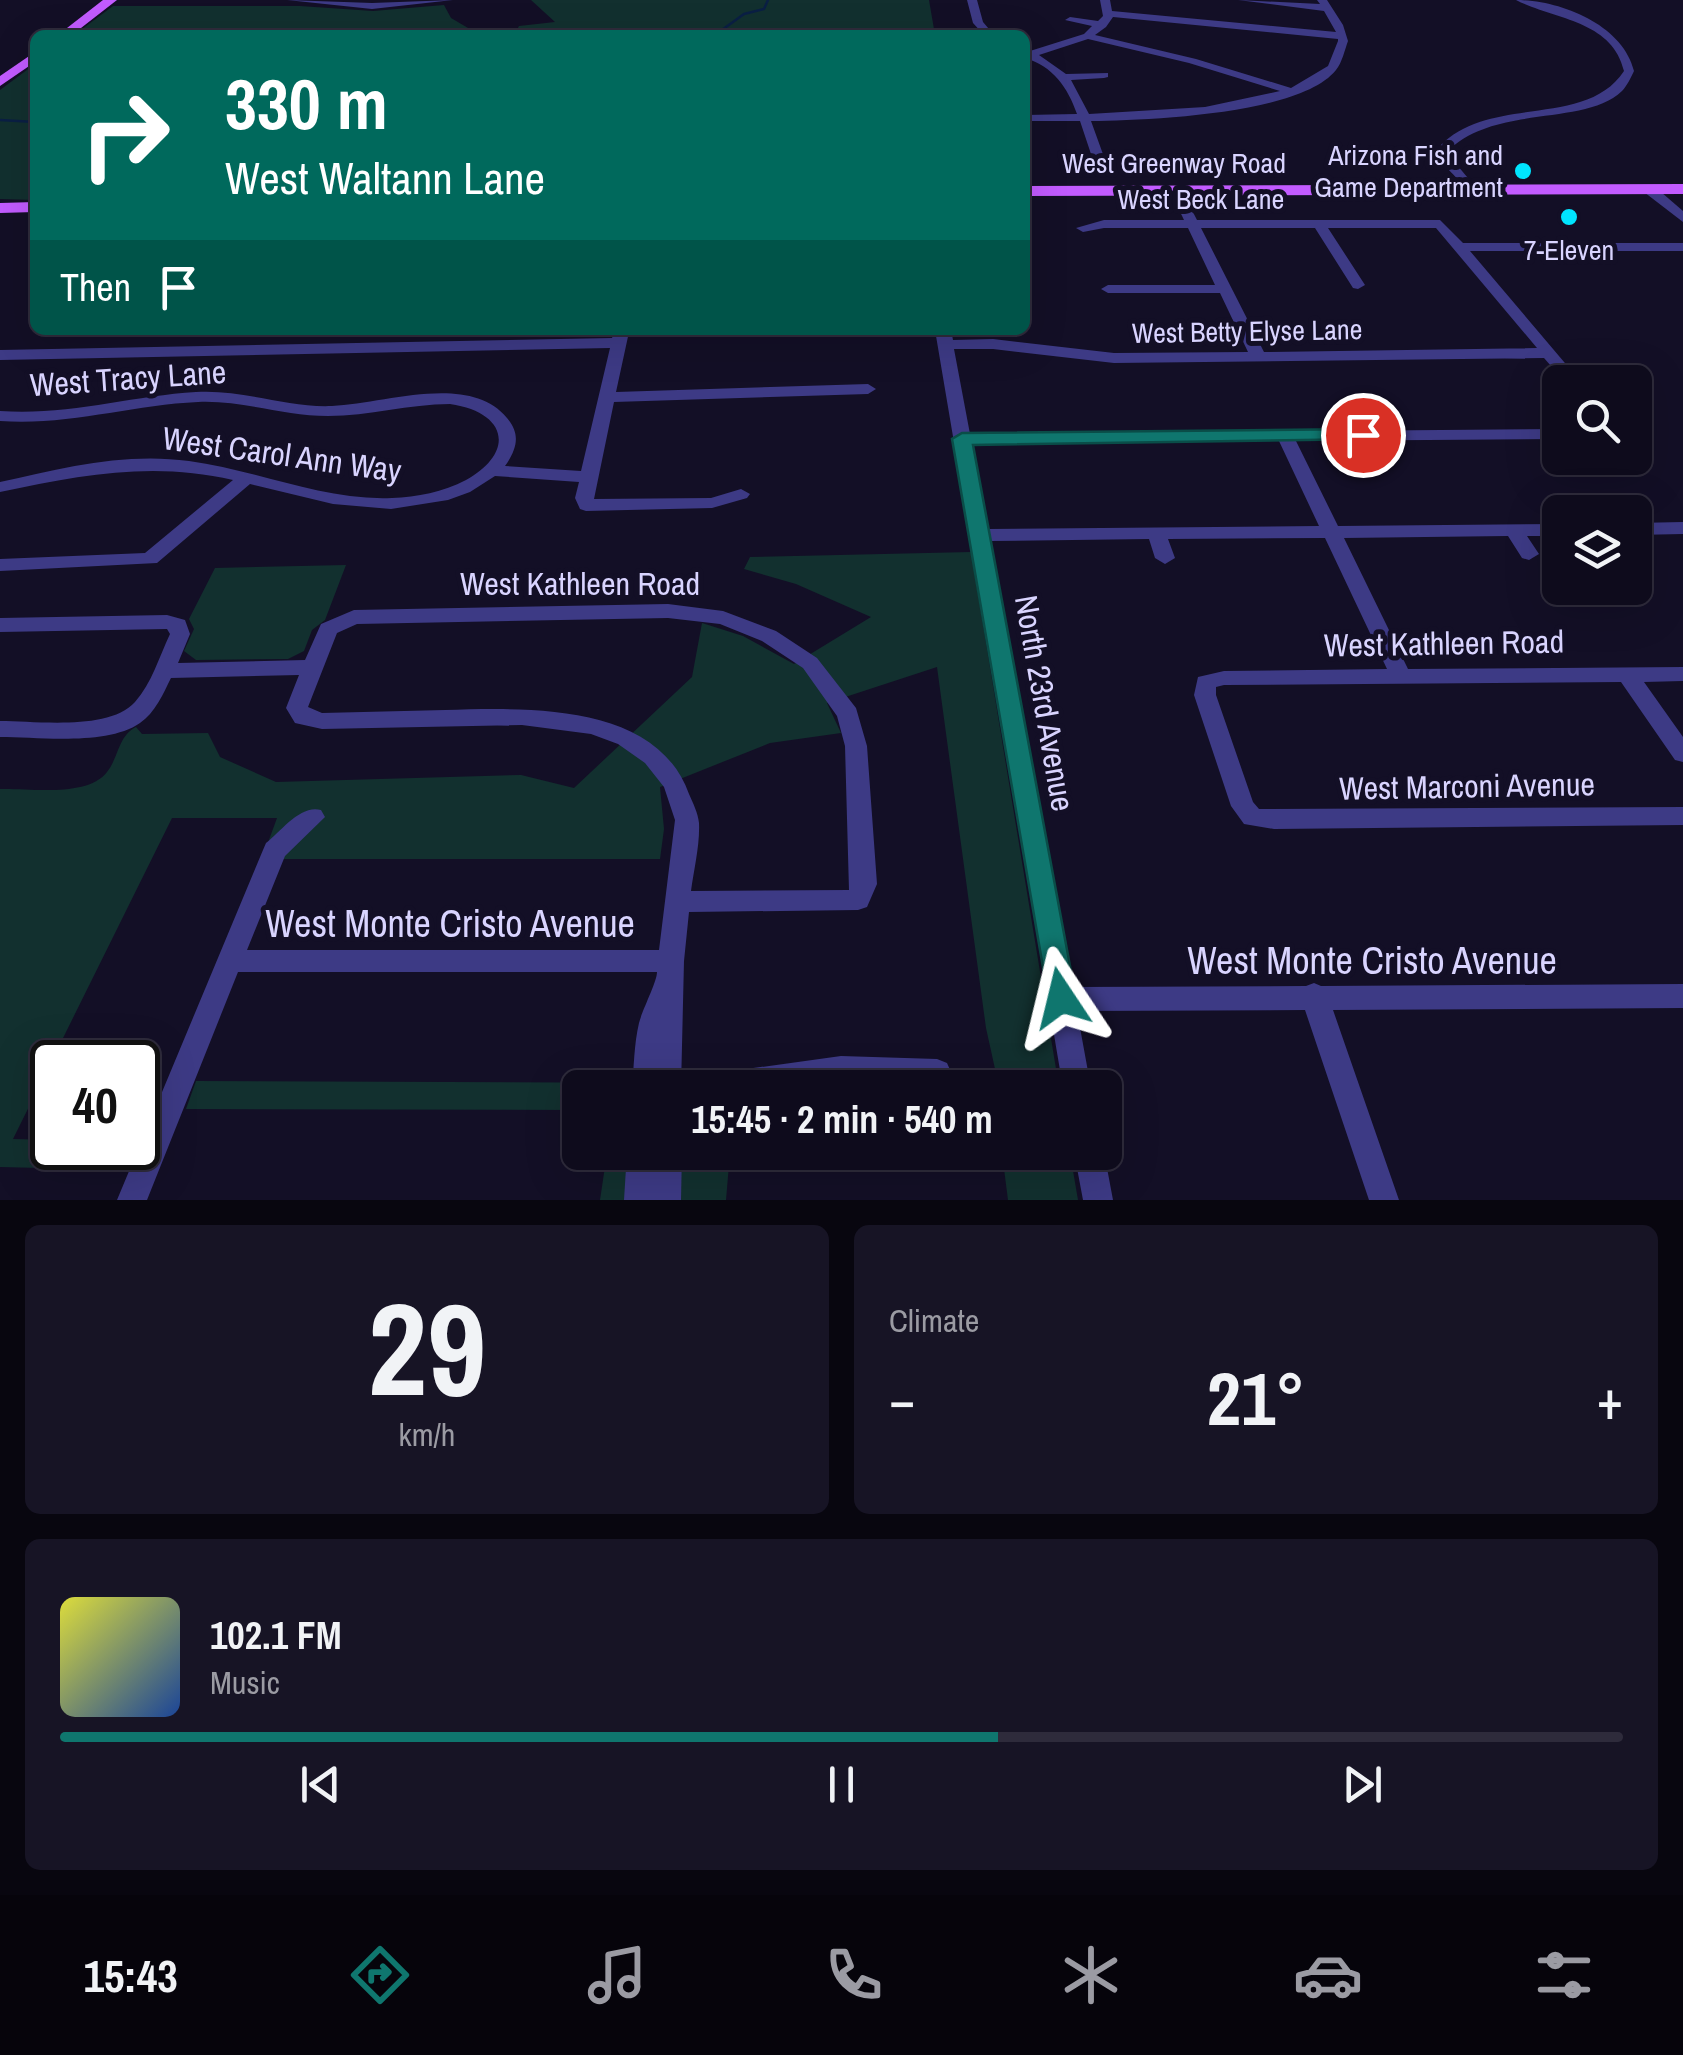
<!DOCTYPE html>
<html lang="en">
<head>
<meta charset="utf-8">
<style>
  body { margin:0; font-family:"Archivo Narrow",sans-serif; background:#171425; color:#f1f3f6; height:100vh; display:flex; flex-direction:column; font-size:38px; white-space:nowrap }
  * { box-sizing:border-box; margin:0 }
  p { font-size:32px; color:#9b9ba3 }
  .icon { flex:none; width:55px; height:55px; fill:none; stroke:currentColor; stroke-width:2; stroke-linecap:round; stroke-linejoin:round }
  .map { position:relative; height:1200px; overflow:hidden }
  .side { display:flex; flex-direction:column; gap:25px; padding:25px; background:#08060f; flex:1 }
  .side>* { flex:none }
  .top-card { position:absolute; left:30px; top:30px; width:1000px; height:305px; border-radius:15px; box-shadow:0 10px 40px #0002,0 0 0 2px #2e2b3b; background:#00695c; color:#fff; overflow:hidden }
  .tools { position:absolute; left:1542px; top:365px; display:grid; gap:20px }
  .tools a { display:grid; place-items:center; width:110px; height:110px; border-radius:15px; background:#0e0b1c; box-shadow:0 10px 40px #0002,0 0 0 2px #2e2b3b; font-size:50px }
  .speed { position:absolute; left:30px; top:1040px; display:flex; gap:20px; font-size:50px; font-weight:700; text-align:center }
  .speed>* { display:grid; place-content:center; width:130px; height:130px; border-radius:50%; background:#0e0b1c; box-shadow:0 10px 40px #0002,0 0 0 2px #2e2b3b; line-height:1 }
  .speed .limit { border:5px solid #111; border-radius:15px; background:#fff; color:#111 }
  .pin { position:absolute; display:grid; place-items:center; width:85px; height:85px; color:#fff; margin:-42px; border:5px solid #fff; border-radius:50%; box-shadow:0 2px 10px #0007 }
  .me { position:absolute; width:110px; margin:-55px; rotate:350deg; stroke-linejoin:round; filter:drop-shadow(0 0 8px #0008) }
  .turn { display:flex; align-items:center; gap:35px; height:210px; padding:0 30px; font-size:45px }
  .turn .icon { width:130px; height:130px; stroke-width:2.5 }
  .turn b { display:block; font-size:70px; line-height:85px }
  .then { display:flex; align-items:center; height:95px; padding:0 30px; background:#0003; gap:20px; font-size:38px }
  .big { font-size:75px; font-weight:700; line-height:1.1 }
  .side .tile { flex:1; display:flex; flex-direction:column; justify-content:center; gap:15px; min-width:0; padding:0 35px; border-radius:15px; background:#171425 }
  .side .dial { align-items:center; gap:0 }
  .dial b { font-size:130px; line-height:1 }
  .song { display:flex; align-items:center; gap:30px }
  .cover { width:120px; height:120px; border-radius:15px; background:linear-gradient(135deg,hsl(60 70% 55%),hsl(220 70% 35%)) }
  .played { height:10px; border-radius:5px; background:linear-gradient(90deg,#0f766e 60%,#2e2b3b 60%) }
  .keys { display:flex; justify-content:space-around; direction:ltr }
  .heat { display:flex; justify-content:space-between; align-items:center; font-size:55px; direction:ltr }
  .side .tiles { flex:1; display:grid; gap:25px; grid-template-columns:1fr 1fr }
  .tile:last-child { grid-column:span 2 }
  .trip { position:absolute; left:562px; top:1070px; width:560px; height:100px; border-radius:15px; background:#0e0b1c; box-shadow:0 10px 40px #0002,0 0 0 2px #2e2b3b; font-weight:700; line-height:100px; text-align:center }
  .tab-bar { display:flex; height:160px; justify-content:space-around; align-items:center; background:#06040b; color:#9b9ba3 }
  .tab-bar .icon { width:70px; height:70px }
  .tab-bar .active { color:#0f766e }
  .tab-bar b { font-size:45px; color:#f1f3f6 }
  .map>svg:first-child { display:block }
  .green { fill:#12302f }
  .lines { fill:none; stroke-linecap:round; stroke-linejoin:round }
  .stream { stroke:#0a1f44; stroke-width:2.5 }
  .minor { fill:#3d3a85; fill-rule:evenodd }
  .major { fill:#c25bff; fill-rule:evenodd }
  .route { fill:#0f766e; stroke:#0a4d48; stroke-width:2.5 }
  .poi-dot { fill:#00e5ff; stroke:#130f26; stroke-width:4 }
  .labels { text-anchor:middle; dominant-baseline:central; stroke-width:10; stroke-linejoin:round; paint-order:stroke }
  .far-poi-label { font-size:28px; fill:#d9d4ff; stroke:#130f26; text-anchor:end }
  .far-street-label { font-size:28px; fill:#d9d4ff; stroke:#130f26 }
  .street-label { font-size:32px; fill:#d9d4ff; stroke:#130f26 }
  .near-street-label { font-size:38px; fill:#d9d4ff; stroke:#130f26 }
</style>
</head>
<body>
<div class="map">
<svg width="1683" height="1200" viewBox="0 0 1683 1200">
  <rect width="100%" height="100%" fill="#130f26"/>
  <g class="green">
    <path d="M531 0H929L935 35H514L519 26 555 22Z"/>
    <path d="M444 5 451 18 480 35H74L113 6H300L373 11Z"/>
    <path d="M35 64V200L0 199V90Z"/>
    <path d="M971 552 1059 1087H999L986 1028 937 667 827 703 841 733 770 743 660 787 664 829 660 859H262L277 818H172L13 1139 52 1140V1148H133L124 1170 0 1167V789C29 788 87 798 107 772 119 757 118 736 136 727L142 734 208 733 220 757 276 782 521 775 574 788 692 677 702 623 743 636 794 664 871 617 796 584 744 569 750 557Z"/>
    <path d="M346 565 325 620 312 630 304 651 288 659 196 660 184 651 194 629 189 619 215 568Z"/>
    <path d="M196 1081 686 1083V1088H580V1110L186 1109Z"/>
    <path d="M607 1153H730L726 1200H600Z"/>
    <path d="M1002 1153H1070L1078 1200H1008Z"/>
  </g>
  <g class="lines">
    <g class="stream">
      <path d="M715 35 744 14 764 9 768 0"/>
      <path d="M0 120 35 122"/>
    </g>
    <g class="minor">
      <path d="M287 0 372 3 453 0 372 9Z"/>
      <path d="M967 0H977L983 22 994 35H984L973 23Z"/>
      <path d="M1100 0H1110L1112 11 1336 32 1324 11 1238 0 1320 4 1317 0H1327L1343 25 1348 41C1345 49 1342 63 1336 70 1300 115 1147 120 1091 121L1104 157 1098 161 1092 157 1080 121H1025V115L1077 114C1068 88 1053 66 1025 58V49L1030 51 1084 34 1092 26 1065 20 1070 17 1098 21 1103 16ZM1113 17 1338 39V41L1328 66 1291 88 1196 59 1095 35 1106 27ZM1088 39 1189 63 1280 91 1205 107 1089 114 1071 80 1104 78 1108 77V73L1066 74 1039 55Z"/>
      <path d="M1516 0C1561 0 1623 25 1634 71 1631 77 1627 86 1622 91 1585 126 1501 105 1452 147L1457 165 1478 190 1472 194 1445 166 1440 146C1490 94 1586 129 1624 71 1612 20 1555 20 1516 0Z"/>
      <path d="M1644 186H1654L1683 211V222L1644 192Z"/>
      <path d="M1176 187 1182 191 1197 220H1440L1463 243H1683V251H1470L1581 382H1565L1544 358 1114 363 993 349H954L970 434 1560 429V439L1296 441 1338 526 1560 524V536H1527L1539 554 1529 560 1522 558 1508 536 1344 538 1408 669 1683 667V681L1644 682 1683 737V762L1675 760 1621 682 1224 685 1216 687V695L1253 802 1259 809 1683 807V825L1274 829 1244 824 1231 806 1194 695 1198 677 1224 671 1387 669 1325 538 1168 539 1175 558 1165 564 1155 558 1149 539 990 541 1073 987 1306 986 1314 983 1321 986 1683 984V1008L1333 1010 1399 1200H1369L1305 1010 1077 1011 1091 1088H1063L935 330H951L953 340 993 339 1114 353 1248 352 1220 293H1108L1101 289 1108 285H1215L1188 228H1104L1083 232 1076 228 1104 220H1184L1170 191ZM1201 228H1315L1353 288 1358 289 1365 285 1328 228H1436L1537 348 1264 352ZM1279 441 1319 526 988 529 972 444Z"/>
      <path d="M615 330 629 332 616 392 868 384 876 389 868 394 614 402 594 499 711 498 741 489 750 494 747 498 712 508 586 511 580 509 575 498 579 482 495 476 470 492 448 500 391 509 333 504 250 484 157 563 0 571V559L145 553 233 480C153 461 80 475 0 492V482C62 468 125 452 189 461 257 470 323 501 392 498 417 497 443 492 466 480 517 451 506 412 450 404 409 404 369 416 328 416 284 416 242 400 198 402 131 405 68 426 0 421V411C67 416 130 396 196 392 242 389 287 408 332 406 384 404 469 372 507 418 521 434 517 449 505 466L581 471 610 348 0 360V350L612 338Z"/>
      <path d="M1683 522V534L1635 535V523Z"/>
      <path d="M668 604 723 611 776 631 817 658 856 708 867 746 877 884 867 907 858 910 689 912 684 961 681 1088H632C634 1067 634 1044 639 1023 643 1008 657 982 657 972H238L147 1200H117L263 850 266 843C281 831 301 804 321 810L325 817 285 856 247 950H659L675 820 664 787 645 763 618 744 591 734 522 725 322 729 295 723 286 708 299 675 171 678C163 694 155 713 140 723 107 746 39 737 0 737V721C37 721 109 731 135 702 152 683 159 657 170 634L167 629 0 632V618L167 615 185 620 190 634 178 663 305 660 321 624 354 610ZM668 618 720 624 762 641 803 668 837 716 845 746 849 890 691 891C694 869 700 845 699 823 698 813 693 803 689 794 656 701 524 708 445 710 404 711 363 712 322 713L308 707 337 633 357 624Z"/>
      <path d="M841 1056 937 1059 947 1063 951 1072 947 1081 937 1085 841 1082 803 1088H689L693 1079 703 1075Z"/>
      <path d="M627 1152H682L681 1200H624Z"/>
      <path d="M1074 1152H1104L1113 1200H1083Z"/>
    </g>
    <g class="major">
      <path d="M103 0H117L72 35H58Z"/>
      <path d="M35 52V62L0 86V76Z"/>
      <path d="M1683 184V194L1025 196V186Z"/>
      <path d="M35 202V212L0 213V203Z"/>
    </g>
  </g>
  <path class="route" d="M1363 429 1370 431V439L973 445 1076 998 1072 1008 1061 1012 1050 1008 952 439 962 433Z"/>
  <g class="poi-dot">
    <circle cx="1523" cy="171" r="10"/>
    <circle cx="1569" cy="217" r="10"/>
  </g>
  <g class="labels">
    <g class="far-poi-label">
      <text x="1503" y="155">Arizona Fish and<tspan x="1503" dy="32">Game Department</tspan></text>
      <text x="1569" y="250" text-anchor="middle">7-Eleven</text>
    </g>
    <g class="far-street-label">
      <text x="1174" y="163">West Greenway Road</text>
      <text x="1201" y="199">West Beck Lane</text>
      <text transform="translate(1247 331) rotate(-1)">West Betty Elyse Lane</text>
    </g>
    <g class="street-label">
      <text transform="translate(128 378) rotate(-4)">West Tracy Lane</text>
      <text transform="translate(282 454) rotate(8)">West Carol Ann Way</text>
      <text x="580" y="583">West Kathleen Road</text>
      <text transform="translate(1444 643) rotate(-1)">West Kathleen Road</text>
      <text transform="translate(1045 703) rotate(80)">North 23rd Avenue</text>
      <text transform="translate(1467 786) rotate(-1)">West Marconi Avenue</text>
    </g>
    <g class="near-street-label">
      <text x="450" y="923">West Monte Cristo Avenue</text>
      <text x="1372" y="960">West Monte Cristo Avenue</text>
    </g>
  </g>
</svg>
<div class="tools">
<a><svg class="icon" aria-label="search" viewBox="0 0 24 24"><circle cx="10" cy="10" r="6"/><path d="M15 15l6 6"/></svg></a>
<a><svg class="icon" aria-label="layers" viewBox="0 0 24 24"><path d="M12 4l9 5-9 5-9-5zM3 14l9 5 9-5"/></svg></a>
</div>
<div class="speed"><div class="limit">40</div></div>
<div class="pin" style="left:1363px;top:435px;background:#d93025"><svg class="icon" aria-label="arrive" viewBox="0 0 24 24"><path d="M6 21V4h12l-3 4 3 4H6"/></svg></div>
<svg class="me" style="left:1061px;top:998px" viewBox="-20 -20 40 40"><path d="M0-17L14 15 0 8-14 15z" fill="#0f766e" stroke="#fff" stroke-width="4"/></svg>
<div class="trip">15:45 · 2 min · 540 m</div>
<div class="top-card">
<div class="turn"><svg class="icon" aria-label="right" viewBox="0 0 24 24"><path d="M7 20v-9h11M14 6l5 5-5 5"/></svg><div><b>330 m</b>West Waltann Lane</div></div>
<div class="then">Then<svg class="icon" aria-label="arrive" viewBox="0 0 24 24"><path d="M6 21V4h12l-3 4 3 4H6"/></svg></div>
</div>
</div>
<section class="side">
<div class="tiles">
<div class="tile dial"><b>29</b><p>km/h</p></div>
<div class="tile"><p>Climate</p>
<div class="heat"><a>−</a><b class="big">21°</b><a>+</a></div>
</div>
<div class="tile">
<div class="song"><i class="cover"></i><div><b>102.1 FM</b><p>Music</p></div></div>
<div class="played"></div>
<div class="keys"><svg class="icon" aria-label="previous" viewBox="0 0 24 24"><path d="M18 5L8 12l10 7zM5 5v14"/></svg><svg class="icon" aria-label="pause" viewBox="0 0 24 24"><path d="M8 5v14M16 5v14"/></svg><svg class="icon" aria-label="next" viewBox="0 0 24 24"><path d="M6 5l10 7-10 7zM19 5v14"/></svg></div>
</div>
</div>
</section>
<nav class="tab-bar">
<b>15:43</b>
<svg class="icon active" aria-label="directions" viewBox="0 0 24 24"><path d="M12 3l9 9-9 9-9-9zM9 14v-3h6M13 9l2 2-2 2"/></svg>
<svg class="icon" aria-label="music" viewBox="0 0 24 24"><path d="M9 18V5l10-2v13"/><circle cx="6" cy="18" r="3"/><circle cx="16" cy="16" r="3"/></svg>
<svg class="icon" aria-label="phone" viewBox="0 0 24 24"><path d="M5 4h4l2 5-3 2q2 4 5 5l2-3 5 2v4C11 20 4 13 5 4z"/></svg>
<svg class="icon" aria-label="climate" viewBox="0 0 24 24"><path d="M12 3v18M4 7l16 10M4 17L20 7"/></svg>
<svg class="icon" aria-label="car" viewBox="0 0 24 24"><path d="M5 17H2v-5l4-1 3-4h7l3 4 3 1v5h-3M9 17h6M6 11h13"/><circle cx="7" cy="17" r="2"/><circle cx="17" cy="17" r="2"/></svg>
<svg class="icon" aria-label="filters" viewBox="0 0 24 24"><path d="M4 7h16M4 17h16"/><circle cx="9" cy="7" r="2"/><circle cx="15" cy="17" r="2"/></svg>
</nav>
</body>
</html>
